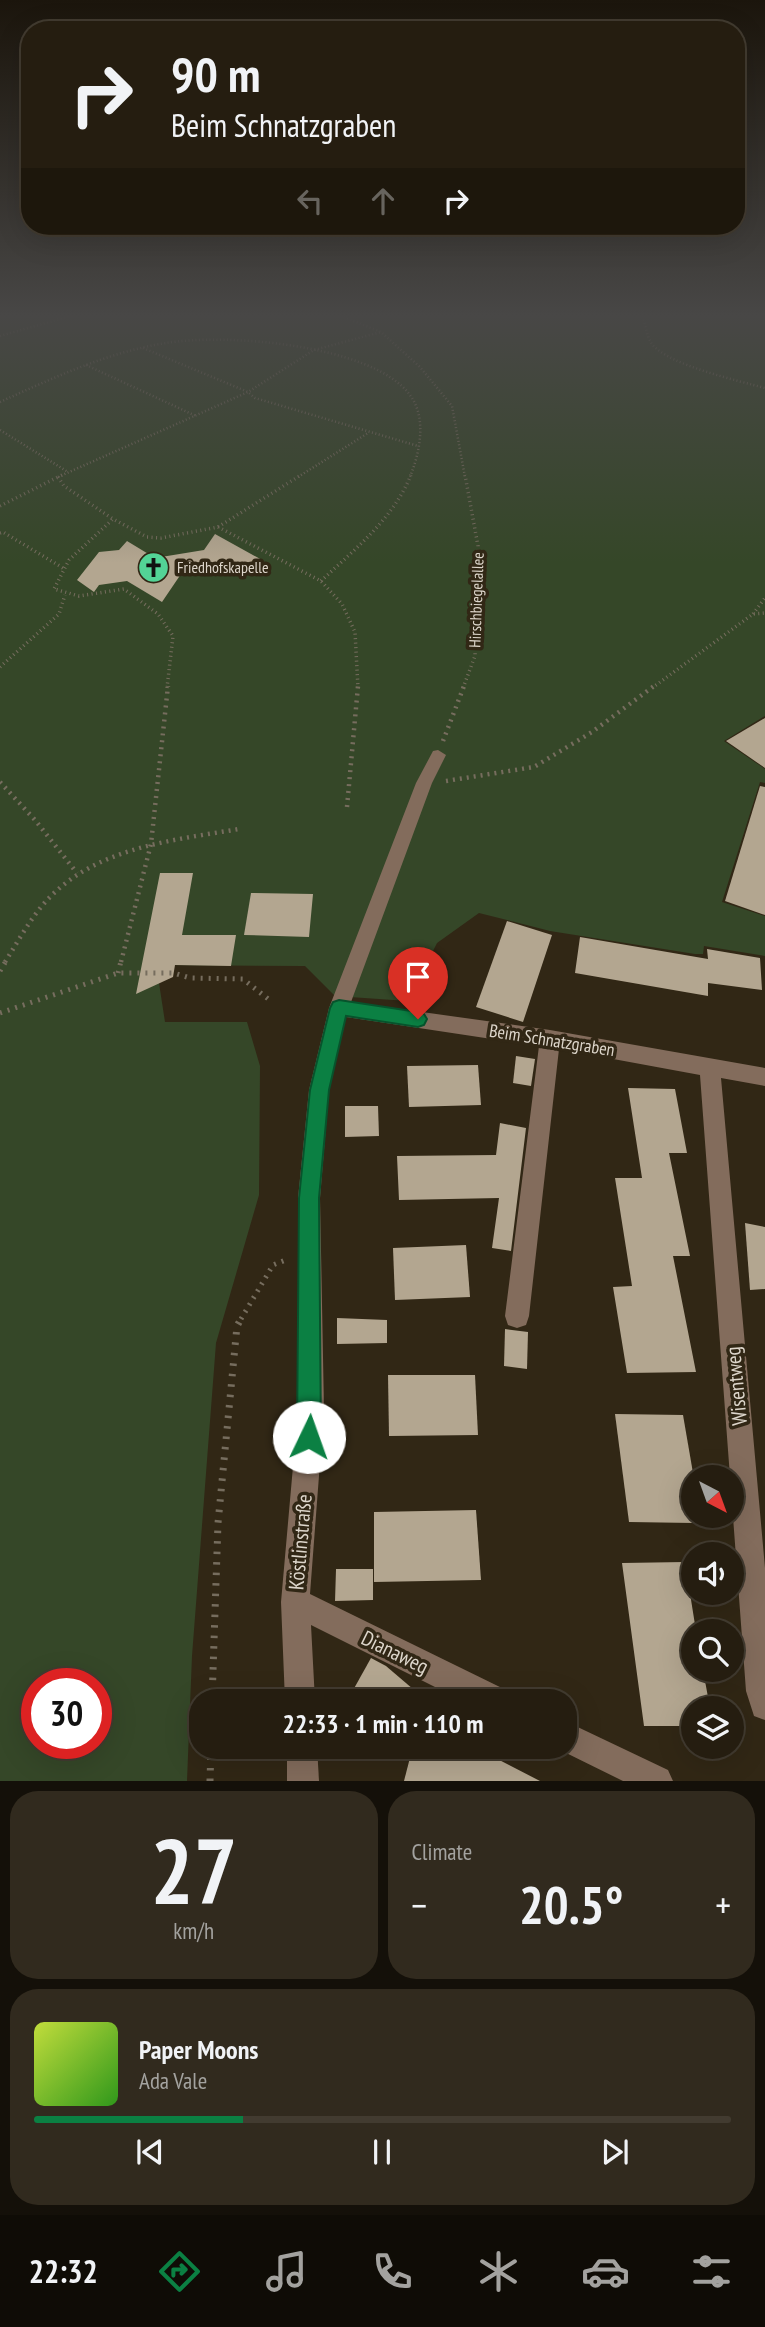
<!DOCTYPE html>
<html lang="en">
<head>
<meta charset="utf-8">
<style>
  body { margin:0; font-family:"PT Sans Narrow",sans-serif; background:#312a1e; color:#f1f3f6; height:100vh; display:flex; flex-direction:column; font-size:26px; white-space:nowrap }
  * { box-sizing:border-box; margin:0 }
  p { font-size:23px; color:#a3a29f }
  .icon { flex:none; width:38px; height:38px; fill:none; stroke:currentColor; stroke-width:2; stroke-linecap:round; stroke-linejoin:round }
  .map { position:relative; height:1781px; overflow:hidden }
  .drawer { display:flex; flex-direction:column; gap:10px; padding:10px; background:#141009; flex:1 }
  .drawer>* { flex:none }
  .top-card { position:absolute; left:21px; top:21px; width:724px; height:214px; border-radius:28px; box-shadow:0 7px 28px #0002,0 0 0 2px #423b30; background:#251d10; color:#f1f3f6; overflow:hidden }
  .needle { width:46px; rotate:139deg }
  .fabs { position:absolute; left:681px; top:1465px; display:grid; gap:14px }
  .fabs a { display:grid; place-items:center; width:63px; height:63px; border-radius:50%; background:#251d10; box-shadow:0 7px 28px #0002,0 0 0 2px #423b30; font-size:35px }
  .speed { position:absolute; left:21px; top:1668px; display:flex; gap:14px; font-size:35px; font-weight:700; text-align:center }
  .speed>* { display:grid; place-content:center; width:91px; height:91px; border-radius:50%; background:#251d10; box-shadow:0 7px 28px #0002,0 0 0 2px #423b30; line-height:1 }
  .speed .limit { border:10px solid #d22; background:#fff; color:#111 }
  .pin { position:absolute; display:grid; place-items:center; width:60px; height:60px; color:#fff; margin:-72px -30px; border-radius:50% 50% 50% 0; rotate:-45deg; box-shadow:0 0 7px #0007 }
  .pin .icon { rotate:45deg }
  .me { position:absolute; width:77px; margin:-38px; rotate:3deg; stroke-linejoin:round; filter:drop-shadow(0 0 5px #0008) }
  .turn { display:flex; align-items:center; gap:24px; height:147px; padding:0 35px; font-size:32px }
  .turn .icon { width:91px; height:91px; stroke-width:2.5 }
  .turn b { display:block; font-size:49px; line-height:60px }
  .lanes { display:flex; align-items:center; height:66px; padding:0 35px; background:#0003; justify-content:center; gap:35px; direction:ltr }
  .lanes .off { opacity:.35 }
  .big { font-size:52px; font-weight:700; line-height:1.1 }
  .drawer .widget { flex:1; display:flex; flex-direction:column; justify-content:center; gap:10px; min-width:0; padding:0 24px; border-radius:28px; background:#312a1e }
  .drawer .dial { align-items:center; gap:0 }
  .dial b { font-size:91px; line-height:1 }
  .song { display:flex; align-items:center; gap:21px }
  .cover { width:84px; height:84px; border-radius:10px; background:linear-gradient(135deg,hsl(70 70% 55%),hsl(110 70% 35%)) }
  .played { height:7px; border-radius:4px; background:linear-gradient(90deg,#0b8043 30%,#423b30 30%) }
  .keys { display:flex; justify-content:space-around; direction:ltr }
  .heat { display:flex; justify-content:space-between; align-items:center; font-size:38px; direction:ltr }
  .drawer .tiles { flex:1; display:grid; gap:10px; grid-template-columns:1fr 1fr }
  .widget:last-child { grid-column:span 2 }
  .trip { position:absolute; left:189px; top:1689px; width:388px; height:70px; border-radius:28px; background:#251d10; box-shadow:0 7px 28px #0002,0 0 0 2px #423b30; font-weight:700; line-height:70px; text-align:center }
  .dock { display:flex; height:112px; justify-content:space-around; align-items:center; background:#0f0c06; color:#a3a29f }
  .dock .icon { width:49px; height:49px }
  .dock .selected { color:#0b8043 }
  .dock b { font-size:32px; color:#f1f3f6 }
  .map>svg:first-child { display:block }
  .green { fill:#354728; fill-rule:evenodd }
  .building { fill:#b3a690 }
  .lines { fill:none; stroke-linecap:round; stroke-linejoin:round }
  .path-far4 { stroke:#766d5e; stroke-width:2.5; stroke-dasharray:1 2.5; stroke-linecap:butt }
  .path-far3 { stroke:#766d5e; stroke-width:3.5; stroke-dasharray:1 3.5; stroke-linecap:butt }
  .path-far2 { stroke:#766d5e; stroke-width:4.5; stroke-dasharray:2 5; stroke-linecap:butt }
  .path-far1 { stroke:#766d5e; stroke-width:5; stroke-dasharray:2 6; stroke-linecap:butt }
  .path { stroke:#766d5e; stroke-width:7; stroke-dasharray:2.5 8; stroke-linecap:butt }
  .minor { fill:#836c5c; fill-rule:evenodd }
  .route { fill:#0b8043; stroke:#07532c; stroke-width:2 }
  .labels { text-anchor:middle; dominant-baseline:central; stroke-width:7; stroke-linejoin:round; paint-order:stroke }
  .far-poi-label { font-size:16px; fill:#ddd6cb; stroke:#312715; text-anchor:start }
  .far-street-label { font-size:16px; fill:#ddd6cb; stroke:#312715 }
  .street-label { font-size:18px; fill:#ddd6cb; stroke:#312715 }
  .near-street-label { font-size:21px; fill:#ddd6cb; stroke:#312715 }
</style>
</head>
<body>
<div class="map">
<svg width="765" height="1781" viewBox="0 0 765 1781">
  <rect width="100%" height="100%" fill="#312715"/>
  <path class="green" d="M0 313H765V716L724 741 765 769V783L760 782 722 902 765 916V956L704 946 703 954H695L550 931 479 913 437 943 408 1001 335 996 305 966 162 965 159 983 165 1022H247L260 1066 259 1195 216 1343 192 1656 187 1781H0ZM37 1684H96V1743H37Z"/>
  <g class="building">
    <path d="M215 534 262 560 181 574 162 602 127 581 99 585 94 592 77 580 99 552 119 550 127 541 155 558 204 550Z"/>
    <path d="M765 718V768L726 741Z"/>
    <path d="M760 786 765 787V915L725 901Z"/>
    <path d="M160 873H193L182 935H236L231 966 175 965 173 977 136 994Z"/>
    <path d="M251 893 313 894 309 937 244 935Z"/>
    <path d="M507 921 552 935 523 1022 476 1007Z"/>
    <path d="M580 937 708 959 707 949 760 958 762 990 708 983V996L575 973Z"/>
    <path d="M516 1056 535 1059 531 1086 513 1083Z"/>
    <path d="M478 1065 481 1105 409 1107 407 1066Z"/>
    <path d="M628 1088 675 1089 687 1153H669L690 1256H673L696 1372 627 1373 613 1287 632 1286 615 1178H642Z"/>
    <path d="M345 1106H378L379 1136 345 1137Z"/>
    <path d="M500 1123 526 1128 511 1251 492 1248 499 1198 399 1200 397 1156 496 1155Z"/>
    <path d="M745 1223 765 1227V1289L750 1290Z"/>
    <path d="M466 1245 470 1297 395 1300 393 1248Z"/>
    <path d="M337 1318 387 1320V1343L337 1344Z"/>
    <path d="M505 1329 528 1332 527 1369 504 1366Z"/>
    <path d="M388 1375H475L478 1435 389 1436Z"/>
    <path d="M615 1414 683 1415 693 1473V1523L629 1522Z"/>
    <path d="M476 1510 481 1580 374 1582V1512Z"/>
    <path d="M685 1562 696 1631H693V1670H703L710 1708H693V1726H644L622 1563Z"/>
    <path d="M336 1569H373V1600L335 1601Z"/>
    <path d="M371 1658 386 1666 427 1701H347Z"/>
    <path d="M413 1746H472L540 1781H404Z"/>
  </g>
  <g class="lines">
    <g class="path-far4">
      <path d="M334 313 381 332 420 367 452 406 465 477"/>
      <path d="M358 313H404"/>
      <path d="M641 313C646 323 646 336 652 344 668 365 739 381 765 388"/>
      <path d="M0 336 81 313"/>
      <path d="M143 348 248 392 255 398 418 446"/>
      <path d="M86 365 196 416"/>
      <path d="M0 402C53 378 108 352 166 343 224 333 372 344 410 395 427 418 420 452 410 477"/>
      <path d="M0 430 68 472"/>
      <path d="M58 477 248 392 314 350 381 332"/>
      <path d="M298 477 368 433"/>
    </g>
    <g class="path-far3">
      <path d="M62 475 58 477 64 486 113 519"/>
      <path d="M0 506 58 477"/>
      <path d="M218 527 301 475"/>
      <path d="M0 533 3 532 63 568"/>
      <path d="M321 581C355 549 393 519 411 475"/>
      <path d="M753 614 765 598"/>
      <path d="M0 667 59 614 65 595"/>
      <path d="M167 688 173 636 158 614 124 589 79 596 54 589 69 560 113 519 147 537 161 538 218 527 321 581 342 604 355 632 358 688"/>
      <path d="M463 688 475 656 478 546 465 475"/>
      <path d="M652 688 753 614 765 613"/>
    </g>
    <g class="path-far2">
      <path d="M443 741 464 686"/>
      <path d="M446 781 534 767 592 732 654 686"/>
      <path d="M0 782 35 820 77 873"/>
      <path d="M347 807 358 686"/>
      <path d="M5 962C19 940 32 915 51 896 100 847 174 840 239 829"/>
      <path d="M121 962 151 844 168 686"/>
    </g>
    <g class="path-far1">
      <path d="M0 971 6 961"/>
      <path d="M118 973 121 961"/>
      <path d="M0 1013 118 973H174L190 978 243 979 272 1002"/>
      <path d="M241 1319 273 1265 288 1259"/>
    </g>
    <g class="path">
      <path d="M212 1701 218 1523 237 1326 242 1317"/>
      <path d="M210 1781 211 1746"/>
    </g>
    <g class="minor">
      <path d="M438 750 446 755 432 783 351 1002 550 1030 765 1068V1086L721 1078 765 1568V1720L754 1716 746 1691 700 1075 559 1049 529 1316 526 1325 517 1328 508 1325 505 1316 539 1046 346 1017 329 1090 320 1198 324 1410 310 1594 506 1690 510 1701H463L311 1625 315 1701H285L281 1602 298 1410V1198L309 1090 329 1008 416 783 433 751Z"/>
      <path d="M565 1721 668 1770 673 1781H623L554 1747 565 1746Z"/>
      <path d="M287 1746H317L319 1781H287Z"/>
    </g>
  </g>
  <linearGradient id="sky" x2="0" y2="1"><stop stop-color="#1b150c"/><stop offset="0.56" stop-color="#484746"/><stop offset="1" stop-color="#484746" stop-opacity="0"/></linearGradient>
  <rect width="765" height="563" fill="url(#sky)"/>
  <path class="route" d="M339 1000 418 1012 424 1014 427 1019 424 1025 418 1027 346 1016 329 1090 319 1198 321 1437 317 1446 309 1449 300 1446 297 1437 299 1198 310 1090 330 1008 333 1002Z"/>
  <defs>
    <symbol id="church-disc" viewBox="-11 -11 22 22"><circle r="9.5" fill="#53d396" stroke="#312715"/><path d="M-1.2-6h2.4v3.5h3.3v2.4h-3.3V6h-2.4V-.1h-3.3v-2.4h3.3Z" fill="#111"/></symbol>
  </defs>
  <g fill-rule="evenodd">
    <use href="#church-disc" x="136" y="550" width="35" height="35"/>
  </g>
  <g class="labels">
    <g class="far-poi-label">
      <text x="177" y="567">Friedhofskapelle</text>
    </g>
    <g class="far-street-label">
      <text transform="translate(476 600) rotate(-88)">Hirschbiegelallee</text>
    </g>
    <g class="street-label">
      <text transform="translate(552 1040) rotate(9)">Beim Schnatzgraben</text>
    </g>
    <g class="near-street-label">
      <text transform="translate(736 1386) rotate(-95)">Wisentweg</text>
      <text transform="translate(300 1542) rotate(-85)">Köstlinstraße</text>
      <text transform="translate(395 1652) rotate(26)">Dianaweg</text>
    </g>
  </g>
</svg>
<div class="fabs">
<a><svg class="needle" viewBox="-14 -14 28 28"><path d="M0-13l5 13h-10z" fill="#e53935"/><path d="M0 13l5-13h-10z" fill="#a3a29f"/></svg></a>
<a><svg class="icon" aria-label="sound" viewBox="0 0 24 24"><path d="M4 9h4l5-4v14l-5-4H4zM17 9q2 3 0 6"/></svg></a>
<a><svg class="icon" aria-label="search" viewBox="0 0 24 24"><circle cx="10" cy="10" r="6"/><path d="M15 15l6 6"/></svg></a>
<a><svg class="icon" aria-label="layers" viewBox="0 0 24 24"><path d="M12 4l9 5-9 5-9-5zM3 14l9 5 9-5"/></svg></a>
</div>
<div class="speed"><div class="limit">30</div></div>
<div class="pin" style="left:418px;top:1019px;background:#d93025"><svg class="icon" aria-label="arrive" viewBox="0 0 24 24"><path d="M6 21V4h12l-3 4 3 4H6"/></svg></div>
<svg class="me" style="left:309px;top:1437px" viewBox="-20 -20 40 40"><circle r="19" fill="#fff"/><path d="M0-13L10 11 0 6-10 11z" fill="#0b8043"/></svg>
<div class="trip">22:33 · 1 min · 110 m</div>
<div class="top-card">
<div class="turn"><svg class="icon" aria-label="right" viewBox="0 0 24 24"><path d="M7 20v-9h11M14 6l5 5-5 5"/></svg><div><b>90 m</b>Beim Schnatzgraben</div></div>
<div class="lanes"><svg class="icon off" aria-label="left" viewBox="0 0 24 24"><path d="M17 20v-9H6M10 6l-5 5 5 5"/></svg><svg class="icon off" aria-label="ahead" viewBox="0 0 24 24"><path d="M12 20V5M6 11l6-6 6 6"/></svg><svg class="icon" aria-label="right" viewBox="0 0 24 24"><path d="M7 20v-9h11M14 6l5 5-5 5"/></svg></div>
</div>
</div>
<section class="drawer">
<div class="tiles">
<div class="widget dial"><b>27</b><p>km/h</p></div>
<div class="widget"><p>Climate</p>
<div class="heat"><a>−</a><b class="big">20.5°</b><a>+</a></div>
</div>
<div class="widget">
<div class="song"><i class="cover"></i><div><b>Paper Moons</b><p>Ada Vale</p></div></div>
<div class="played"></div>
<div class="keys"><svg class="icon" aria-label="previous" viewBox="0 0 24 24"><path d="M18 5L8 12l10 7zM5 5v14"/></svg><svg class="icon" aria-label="pause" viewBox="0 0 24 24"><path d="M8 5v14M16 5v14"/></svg><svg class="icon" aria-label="next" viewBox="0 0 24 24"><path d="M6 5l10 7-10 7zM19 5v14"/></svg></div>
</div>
</div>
</section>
<nav class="dock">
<b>22:32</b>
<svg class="icon selected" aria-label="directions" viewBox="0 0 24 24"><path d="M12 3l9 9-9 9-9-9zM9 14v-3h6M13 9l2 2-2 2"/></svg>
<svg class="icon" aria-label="music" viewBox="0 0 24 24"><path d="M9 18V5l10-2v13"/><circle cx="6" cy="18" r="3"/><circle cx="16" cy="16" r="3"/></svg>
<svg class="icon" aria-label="phone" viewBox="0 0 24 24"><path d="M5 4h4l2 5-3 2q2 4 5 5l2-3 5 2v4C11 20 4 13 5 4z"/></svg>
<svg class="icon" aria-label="climate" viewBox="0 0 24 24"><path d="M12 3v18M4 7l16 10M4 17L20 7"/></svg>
<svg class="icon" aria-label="car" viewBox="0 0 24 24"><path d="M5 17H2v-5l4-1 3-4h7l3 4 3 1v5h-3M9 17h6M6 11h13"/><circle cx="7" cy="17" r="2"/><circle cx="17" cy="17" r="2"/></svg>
<svg class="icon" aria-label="filters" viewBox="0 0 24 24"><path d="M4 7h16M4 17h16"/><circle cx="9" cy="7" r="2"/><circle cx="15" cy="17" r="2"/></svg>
</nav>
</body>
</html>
